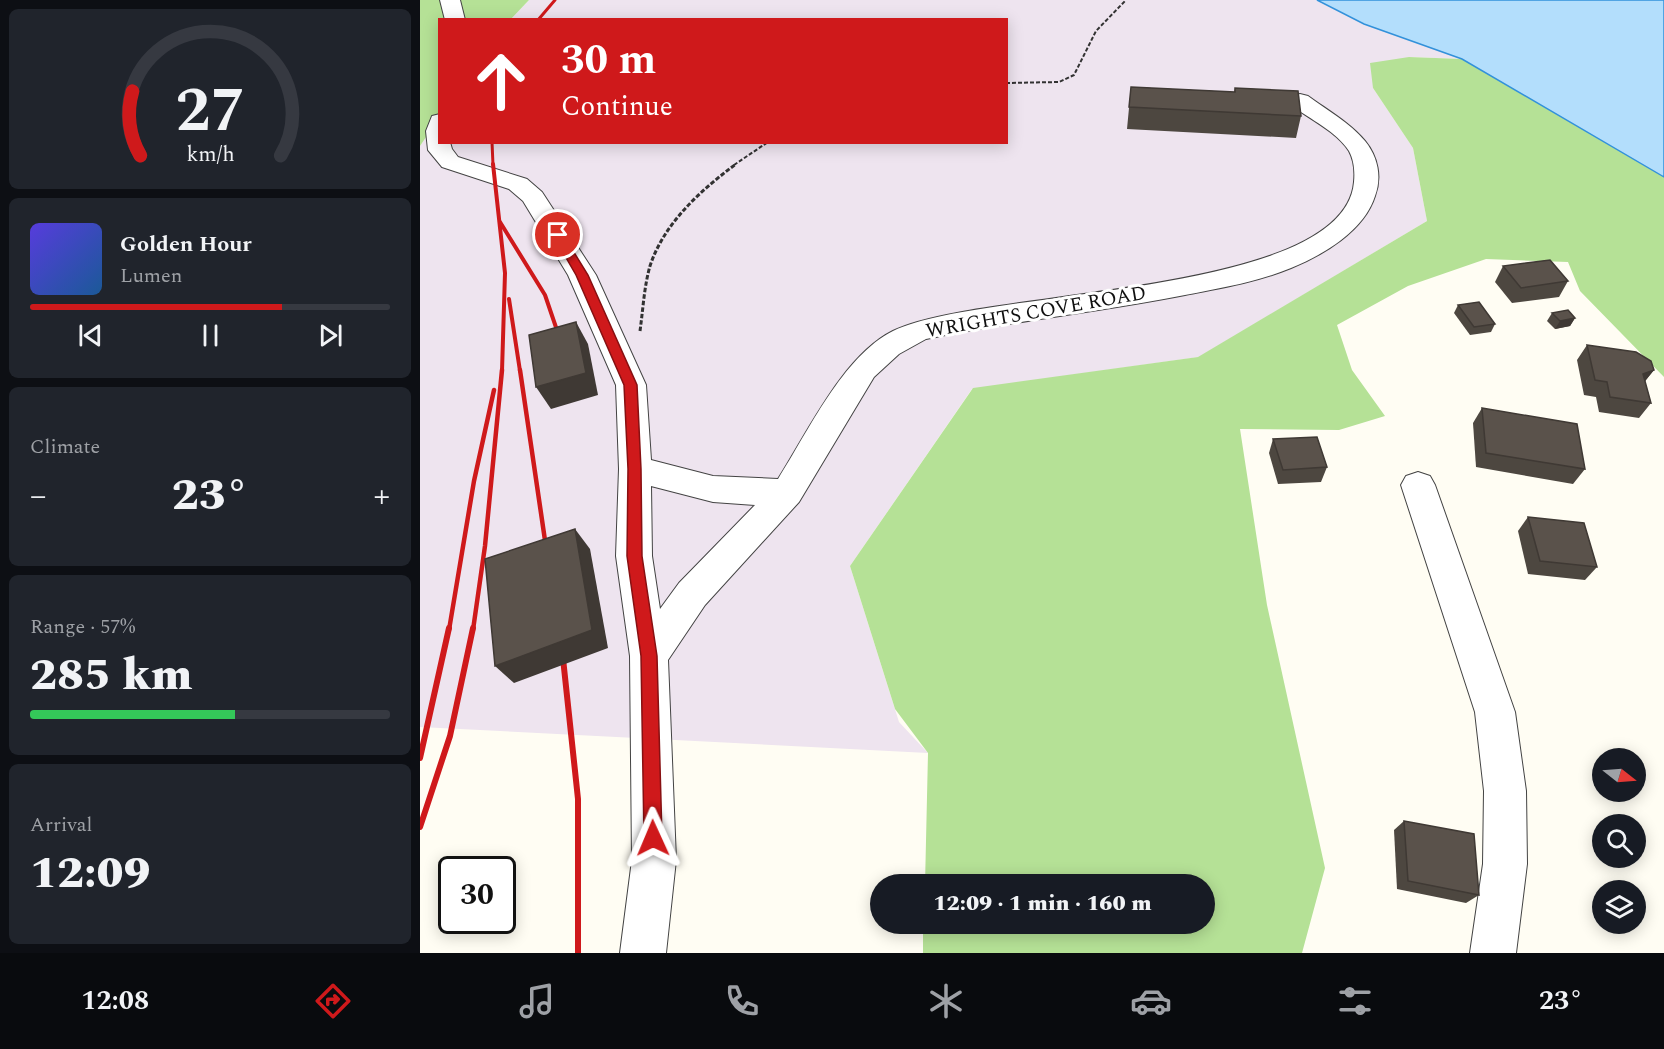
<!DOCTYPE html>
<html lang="en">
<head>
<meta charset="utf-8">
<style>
  body { margin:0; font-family:Spectral,serif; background:#20242c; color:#f1f3f6; height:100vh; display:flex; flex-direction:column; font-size:22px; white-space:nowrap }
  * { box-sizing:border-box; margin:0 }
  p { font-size:20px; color:#9ea1a6 }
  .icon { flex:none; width:33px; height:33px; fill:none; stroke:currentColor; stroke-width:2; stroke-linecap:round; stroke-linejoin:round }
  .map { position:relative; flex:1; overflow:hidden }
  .side { display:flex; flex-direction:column; gap:9px; padding:9px; background:#0d0f14; width:420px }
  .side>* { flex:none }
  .hud { position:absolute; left:18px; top:18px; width:570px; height:126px; border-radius:0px; box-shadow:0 3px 15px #0003; background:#cf191b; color:#fff; overflow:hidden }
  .needle { width:39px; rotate:107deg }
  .tools { position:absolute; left:1172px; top:748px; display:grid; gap:12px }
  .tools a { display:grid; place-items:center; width:54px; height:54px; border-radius:50%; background:#171b24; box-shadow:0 3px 15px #0003; font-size:30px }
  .speed { position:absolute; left:18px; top:856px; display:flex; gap:12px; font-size:30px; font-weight:700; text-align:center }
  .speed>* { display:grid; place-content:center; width:78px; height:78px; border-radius:50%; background:#171b24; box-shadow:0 3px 15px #0003; line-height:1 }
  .speed .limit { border:3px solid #111; border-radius:9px; background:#fff; color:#111 }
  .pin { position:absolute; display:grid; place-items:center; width:51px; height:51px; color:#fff; margin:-26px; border:3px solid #fff; border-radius:50%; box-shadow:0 2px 6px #0007 }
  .me { position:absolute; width:66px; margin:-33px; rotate:359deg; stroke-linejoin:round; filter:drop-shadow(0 0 4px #0008) }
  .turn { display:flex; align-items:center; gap:21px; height:126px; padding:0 24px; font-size:27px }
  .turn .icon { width:78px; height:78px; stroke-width:2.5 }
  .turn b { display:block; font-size:42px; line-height:51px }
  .big { font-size:45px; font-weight:800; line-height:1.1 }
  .side .card { flex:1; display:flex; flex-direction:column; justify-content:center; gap:9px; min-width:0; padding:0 21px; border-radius:9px; background:#20242c }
  .side .dial { align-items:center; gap:0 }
  .dial svg { height:156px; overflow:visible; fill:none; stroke:#363941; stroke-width:7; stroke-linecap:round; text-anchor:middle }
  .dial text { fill:#f1f3f6; stroke:none }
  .song { display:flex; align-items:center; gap:18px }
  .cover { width:72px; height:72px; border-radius:9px; background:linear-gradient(135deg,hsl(250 70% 55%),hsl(210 70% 35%)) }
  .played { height:6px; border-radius:3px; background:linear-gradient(90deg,#cf191b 70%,#363941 70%) }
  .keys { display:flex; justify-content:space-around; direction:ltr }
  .heat { display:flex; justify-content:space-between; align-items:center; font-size:33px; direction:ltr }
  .charge { height:9px; border-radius:4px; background:linear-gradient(90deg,#34c759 57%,#363941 0) }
  .trip { position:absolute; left:450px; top:874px; width:345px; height:60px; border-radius:30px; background:#171b24; box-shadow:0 3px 15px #0003; font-weight:800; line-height:60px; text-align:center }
  .tab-bar { display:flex; height:96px; justify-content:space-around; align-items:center; background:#090b0e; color:#9ea1a6 }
  .tab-bar .icon { width:42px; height:42px }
  .tab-bar .active { color:#cf191b }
  .tab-bar b { font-size:27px; color:#f1f3f6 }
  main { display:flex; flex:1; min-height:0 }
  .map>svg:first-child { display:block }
  .industrial { fill:#eee4ef }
  .forest { fill:#b5e196 }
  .water { fill:#b3defc; stroke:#3291da; stroke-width:1.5 }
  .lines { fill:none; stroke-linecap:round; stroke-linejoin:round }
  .minor-casing { stroke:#434343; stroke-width:2 }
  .path-far1 { stroke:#323232; stroke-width:2; stroke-dasharray:4 2; stroke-linecap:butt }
  .path { stroke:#323232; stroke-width:3; stroke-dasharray:4.5 2; stroke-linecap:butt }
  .minor { fill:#fff; fill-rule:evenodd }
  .rail-far3 { stroke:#cf191b; stroke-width:3 }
  .rail-far2 { stroke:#cf191b; stroke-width:4 }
  .rail-far1 { stroke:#cf191b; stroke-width:4.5 }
  .rail { stroke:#cf191b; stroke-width:6 }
  .wall { fill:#4d4740 }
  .shaded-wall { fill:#3f3934 }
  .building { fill:#5a524b; stroke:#3f3934; stroke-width:1.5 }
  .route { fill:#cf191b; stroke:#871012; stroke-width:1.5 }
  .labels { text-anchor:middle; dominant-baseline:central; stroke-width:6; stroke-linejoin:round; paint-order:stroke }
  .street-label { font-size:20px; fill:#101010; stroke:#fff }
</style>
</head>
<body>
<main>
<section class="side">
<div class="card dial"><svg viewBox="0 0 100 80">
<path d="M14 69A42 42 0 1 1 86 69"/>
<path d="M14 69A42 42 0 0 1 10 36" stroke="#cf191b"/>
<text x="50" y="56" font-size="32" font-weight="700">27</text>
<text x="50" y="72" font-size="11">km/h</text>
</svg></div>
<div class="card">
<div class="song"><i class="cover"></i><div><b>Golden Hour</b><p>Lumen</p></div></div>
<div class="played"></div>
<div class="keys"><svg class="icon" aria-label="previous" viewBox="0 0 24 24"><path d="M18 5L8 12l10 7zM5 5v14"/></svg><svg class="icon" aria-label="pause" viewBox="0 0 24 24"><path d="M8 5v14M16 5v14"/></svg><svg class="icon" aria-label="next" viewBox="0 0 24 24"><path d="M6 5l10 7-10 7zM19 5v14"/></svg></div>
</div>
<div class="card"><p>Climate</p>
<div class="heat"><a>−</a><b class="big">23°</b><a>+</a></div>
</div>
<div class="card"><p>Range · 57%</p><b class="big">285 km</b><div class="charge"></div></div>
<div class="card"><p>Arrival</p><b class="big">12:09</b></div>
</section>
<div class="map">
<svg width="1244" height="953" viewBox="0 0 1244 953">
  <rect width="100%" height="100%" fill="#fffdf3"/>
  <path class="industrial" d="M109 0H897L944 24 1042 59 989 57 953 88 993 148 1007 221 779 357 552 389 430 566 479 722 508 753 0 727V146L19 118 20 142H586V20L91 19Z"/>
  <g class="forest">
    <path d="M0 0H109L91 19 20 20 19 118 0 146Z"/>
    <path d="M989 57 1042 59 1244 177V377L1160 291 1148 262 1066 259 988 286 917 325 932 370 965 416 919 430 820 429 847 605 905 868 882 953H503V924H784V885H505L508 753 475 709 430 566 553 388 778 357 1007 221 993 148 953 88 950 63Z"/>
  </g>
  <path class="water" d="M897 0H1244V177L1042 59 944 24Z"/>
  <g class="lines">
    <defs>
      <g id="minor">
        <path d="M20 0H40L45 20H25Z"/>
        <path d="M880 94 888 96C907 110 930 123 945 141 958 157 962 177 955 196 944 231 903 255 871 268 837 282 801 288 765 295 679 312 592 321 506 339L479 354 454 377 379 502 285 605 248 660 256 860 246 953H200L212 860 210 656 196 556 199 469 196 385 148 275 103 201 89 189 22 167 8 150 6 131 12 116 20 114V142H30L32 149 38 157 107 179 122 192 176 275 226 385 231 460 293 476 358 479C388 432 423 356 473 331 558 288 924 298 934 182 935 172 934 160 929 151 917 132 890 119 872 106L869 101 872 96ZM231 486 293 502 335 505 259 583 240 609 232 556Z"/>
        <path d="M998 472 1010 476 1015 485 1095 712 1106 791 1107 864 1096 953H1050L1063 864 1064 791 1055 712 981 485 986 476Z"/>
      </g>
    </defs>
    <use href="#minor" class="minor-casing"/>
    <g class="path-far1">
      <path d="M586 83 639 82 654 75 676 31 706 0"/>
      <path d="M314 165 348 142"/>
    </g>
    <path class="path" d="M220 331C223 310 224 287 230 266 244 223 281 190 316 164"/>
    <use href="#minor" class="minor"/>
    <g class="rail-far3">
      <path d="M118 20 135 0"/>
      <path d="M72 142 73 165"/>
    </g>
    <g class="rail-far2">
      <path d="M73 164 85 273 82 371"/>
      <path d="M80 222 125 295 142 345"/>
      <path d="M89 299 100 371"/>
    </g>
    <g class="rail-far1">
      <path d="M100 370 127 554"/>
      <path d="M29 630 54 481 74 390"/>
      <path d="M53 630 65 546 82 370"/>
    </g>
    <g class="rail">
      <path d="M142 649 158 799V953"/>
      <path d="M0 758 29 628"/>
      <path d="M0 827 30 736 53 628"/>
    </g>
  </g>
  <g class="wall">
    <path d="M711 87 814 92 815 88 881 116 876 138 707 129Z"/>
    <path d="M1083 266 1148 281 1139 297 1092 303 1075 282Z"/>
    <path d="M1038 305 1075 324 1071 332 1050 335 1034 313Z"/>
    <path d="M1132 313 1155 318 1150 326 1135 329 1127 321Z"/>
    <path d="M1167 345 1234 370 1225 381 1231 403 1219 418 1179 412 1176 397 1164 395 1157 360Z"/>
    <path d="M1062 408 1165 469 1153 484 1056 467 1053 423Z"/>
    <path d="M853 439 907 467 901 482 858 484 849 453Z"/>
    <path d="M1108 517 1177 567 1165 580 1108 574 1098 531Z"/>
    <path d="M984 821 1059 895 1046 903 977 889 974 830Z"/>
  </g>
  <g class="shaded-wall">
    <path d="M1155 318 1150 326 1135 329 1140 321Z"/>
    <path d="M156 322 168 344 178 395 131 409 116 387Z"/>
    <path d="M1234 370 1222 385 1223 374Z"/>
    <path d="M155 529 170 549 188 648 94 683 75 666Z"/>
  </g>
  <g class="building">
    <path d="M711 87 815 92V88L878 91 881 116 709 107Z"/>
    <path d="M1130 260 1148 281 1101 288 1083 266Z"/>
    <path d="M1059 302 1075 324 1054 327 1038 305Z"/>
    <path d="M1148 310 1155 318 1140 321 1132 313Z"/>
    <path d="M156 322 166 373 116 387 109 335Z"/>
    <path d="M1167 345 1216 352 1231 361 1234 370 1223 374 1231 403 1190 397 1187 382 1175 380Z"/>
    <path d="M1062 408 1157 424 1165 469 1066 453Z"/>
    <path d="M897 437 907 467 863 470 853 439Z"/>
    <path d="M1108 517 1164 523 1177 567 1120 561Z"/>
    <path d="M155 529 172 630 75 666 65 559Z"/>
    <path d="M984 821 1054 834 1059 895 988 881Z"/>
  </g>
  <path class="route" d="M138 232 142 233 168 275 217 385 221 469 222 556 237 656 242 838 239 844 233 847 227 844 224 838 221 656 207 556 208 469 204 385 156 275 133 235Z"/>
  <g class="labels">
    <g class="street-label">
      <text transform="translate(616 312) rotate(-10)">WRIGHTS COVE ROAD</text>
    </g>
  </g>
</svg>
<div class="tools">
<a><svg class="needle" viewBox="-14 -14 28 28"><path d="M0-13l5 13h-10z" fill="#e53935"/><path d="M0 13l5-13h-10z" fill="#9ea1a6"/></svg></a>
<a><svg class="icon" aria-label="search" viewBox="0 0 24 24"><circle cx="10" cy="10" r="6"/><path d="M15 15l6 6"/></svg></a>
<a><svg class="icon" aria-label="layers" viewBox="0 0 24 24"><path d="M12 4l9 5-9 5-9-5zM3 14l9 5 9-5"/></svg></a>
</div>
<div class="speed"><div class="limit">30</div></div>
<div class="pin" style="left:138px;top:235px;background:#d93025"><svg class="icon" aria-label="arrive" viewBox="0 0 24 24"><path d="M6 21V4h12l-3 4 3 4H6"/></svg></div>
<svg class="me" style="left:233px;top:838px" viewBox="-20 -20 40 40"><path d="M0-17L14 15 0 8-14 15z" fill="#cf191b" stroke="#fff" stroke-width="4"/></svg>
<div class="trip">12:09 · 1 min · 160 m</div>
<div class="hud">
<div class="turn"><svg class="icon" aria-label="ahead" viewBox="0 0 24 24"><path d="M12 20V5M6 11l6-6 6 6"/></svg><div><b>30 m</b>Continue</div></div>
</div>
</div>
</main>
<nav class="tab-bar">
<b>12:08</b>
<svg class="icon active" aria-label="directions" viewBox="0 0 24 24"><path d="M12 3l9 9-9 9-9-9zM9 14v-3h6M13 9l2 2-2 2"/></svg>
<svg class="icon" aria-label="music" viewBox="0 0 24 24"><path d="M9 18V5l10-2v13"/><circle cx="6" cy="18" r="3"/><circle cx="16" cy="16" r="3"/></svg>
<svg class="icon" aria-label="phone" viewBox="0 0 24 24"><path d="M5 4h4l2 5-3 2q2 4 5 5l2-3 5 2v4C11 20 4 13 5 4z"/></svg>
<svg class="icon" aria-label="climate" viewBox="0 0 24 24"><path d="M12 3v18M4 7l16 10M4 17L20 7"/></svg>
<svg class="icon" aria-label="car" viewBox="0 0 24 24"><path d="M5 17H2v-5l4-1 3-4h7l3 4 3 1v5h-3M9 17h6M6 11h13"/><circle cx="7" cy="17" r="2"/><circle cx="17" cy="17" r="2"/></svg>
<svg class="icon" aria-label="filters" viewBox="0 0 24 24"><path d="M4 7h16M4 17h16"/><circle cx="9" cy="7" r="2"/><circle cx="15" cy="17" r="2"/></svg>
<b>23°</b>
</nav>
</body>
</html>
